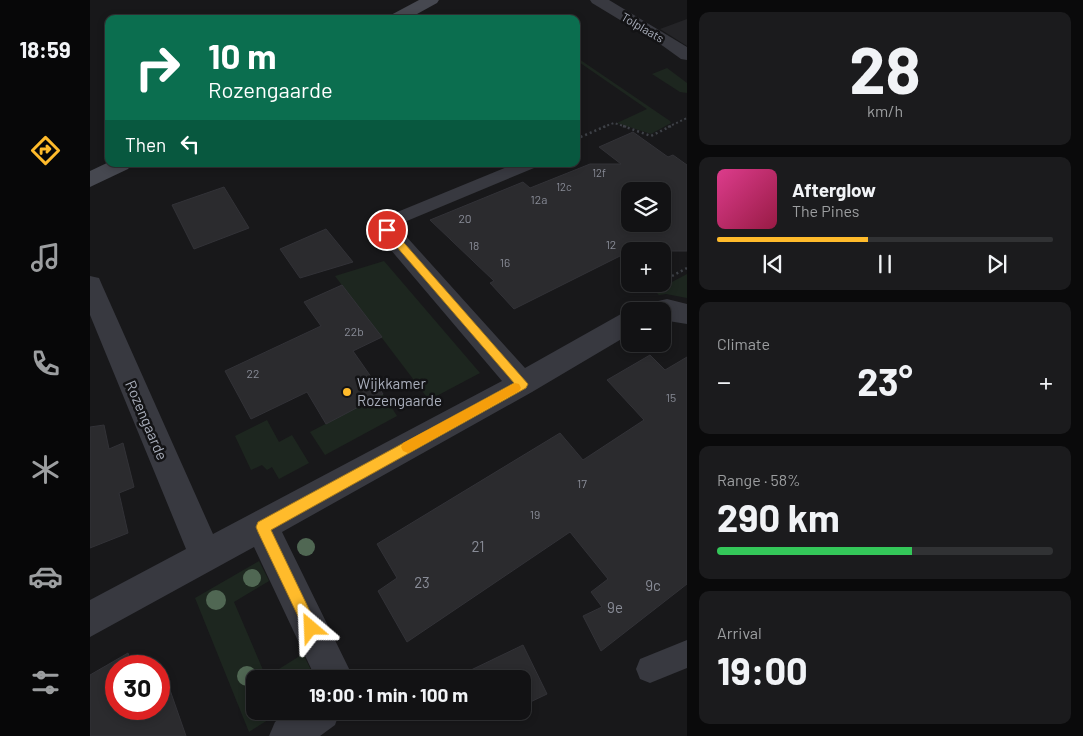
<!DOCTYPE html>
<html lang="en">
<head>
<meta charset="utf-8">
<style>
  body { margin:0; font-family:Barlow,sans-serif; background:#1b1b1d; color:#f1f3f6; height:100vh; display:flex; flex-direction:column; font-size:19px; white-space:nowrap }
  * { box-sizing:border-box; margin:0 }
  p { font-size:16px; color:#9c9ea0 }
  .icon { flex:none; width:28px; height:28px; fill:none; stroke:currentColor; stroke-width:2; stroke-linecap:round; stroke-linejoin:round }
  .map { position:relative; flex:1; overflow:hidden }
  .panel { display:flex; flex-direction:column; gap:12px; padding:12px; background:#0a0a0b; width:396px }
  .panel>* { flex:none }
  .guide { position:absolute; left:15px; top:15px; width:475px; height:152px; border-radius:10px; box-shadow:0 2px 8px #0003,0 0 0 1px #313234; background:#0b6e4f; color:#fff; overflow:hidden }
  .fabs { position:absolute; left:531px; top:182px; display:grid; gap:10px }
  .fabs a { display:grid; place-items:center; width:50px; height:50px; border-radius:10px; background:#121214; box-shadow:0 2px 8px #0003,0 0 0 1px #313234; font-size:25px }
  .speed { position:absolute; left:15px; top:655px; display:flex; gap:10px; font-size:25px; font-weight:700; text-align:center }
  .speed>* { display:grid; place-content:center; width:65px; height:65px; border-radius:50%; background:#121214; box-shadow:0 2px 8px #0003,0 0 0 1px #313234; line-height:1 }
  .speed .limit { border:8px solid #d22; background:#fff; color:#111 }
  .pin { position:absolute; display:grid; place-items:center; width:42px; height:42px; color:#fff; margin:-21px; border:2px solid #fff; border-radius:50%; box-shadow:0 1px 5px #0007 }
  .me { position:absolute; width:55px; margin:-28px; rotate:334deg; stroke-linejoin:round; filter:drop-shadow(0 0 4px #0008) }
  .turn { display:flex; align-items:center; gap:18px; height:105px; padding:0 20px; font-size:22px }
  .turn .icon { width:65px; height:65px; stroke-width:2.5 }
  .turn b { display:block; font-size:35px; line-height:42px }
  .then { display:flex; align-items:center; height:48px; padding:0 20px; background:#0003; gap:10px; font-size:19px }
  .big { font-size:38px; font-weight:700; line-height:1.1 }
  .panel .card { flex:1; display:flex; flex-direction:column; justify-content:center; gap:8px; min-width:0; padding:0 18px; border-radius:10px; background:#1b1b1d }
  .panel .dial { align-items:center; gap:0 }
  .dial b { font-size:65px; line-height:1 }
  .song { display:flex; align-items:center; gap:15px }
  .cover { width:60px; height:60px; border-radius:8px; background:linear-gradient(135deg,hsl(330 70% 55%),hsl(340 70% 35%)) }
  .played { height:5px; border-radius:2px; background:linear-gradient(90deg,#ffbb2b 45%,#313234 45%) }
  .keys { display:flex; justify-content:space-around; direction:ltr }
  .heat { display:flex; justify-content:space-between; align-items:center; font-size:28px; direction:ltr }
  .charge { height:8px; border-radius:4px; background:linear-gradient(90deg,#34c759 58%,#313234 0) }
  .trip { position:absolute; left:156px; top:670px; width:285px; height:50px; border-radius:10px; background:#121214; box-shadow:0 2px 8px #0003,0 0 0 1px #313234; font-weight:700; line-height:50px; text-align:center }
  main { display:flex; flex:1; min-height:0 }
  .dock { display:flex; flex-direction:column; width:90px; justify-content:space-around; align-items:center; background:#070708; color:#9c9ea0 }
  .dock .icon { width:35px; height:35px }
  .dock .on { color:#ffbb2b }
  .dock b { font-size:22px; color:#f1f3f6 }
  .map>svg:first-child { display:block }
  .built { fill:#242427 }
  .green { fill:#1d261f }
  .building { fill:#2b2b2e; stroke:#323237; fill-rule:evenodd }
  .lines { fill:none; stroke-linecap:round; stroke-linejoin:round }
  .path-far1 { stroke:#3e4147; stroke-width:2; stroke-dasharray:2 2.5; stroke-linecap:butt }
  .path { stroke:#3e4147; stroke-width:2.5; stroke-dasharray:2 3; stroke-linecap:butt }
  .lane { fill:#383940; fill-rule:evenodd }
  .street { fill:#383940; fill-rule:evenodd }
  .secondary { fill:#464850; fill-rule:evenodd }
  .tree { fill:#506753 }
  .route { fill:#ffbb2b; stroke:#a67a1c }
  .slow { fill:#f59e0b }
  .poi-dot { fill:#ffbb2b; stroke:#131315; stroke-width:2 }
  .labels { text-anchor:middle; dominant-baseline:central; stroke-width:5; stroke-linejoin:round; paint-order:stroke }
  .far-number-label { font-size:11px; fill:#898c97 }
  .far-street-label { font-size:12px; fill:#a9aebb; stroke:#131315 }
  .number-label { font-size:12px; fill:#898c97 }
  .poi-label { font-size:15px; fill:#a9aebb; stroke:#131315; text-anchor:start }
  .street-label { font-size:15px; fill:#a9aebb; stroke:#131315 }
  .near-number-label { font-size:15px; fill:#898c97 }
</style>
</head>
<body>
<main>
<nav class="dock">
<b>18:59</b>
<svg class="icon on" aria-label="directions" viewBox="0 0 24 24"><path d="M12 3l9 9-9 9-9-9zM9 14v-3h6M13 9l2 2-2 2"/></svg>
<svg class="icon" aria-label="music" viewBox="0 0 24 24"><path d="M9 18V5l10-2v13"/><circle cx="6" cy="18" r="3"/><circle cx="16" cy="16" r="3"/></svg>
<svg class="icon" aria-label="phone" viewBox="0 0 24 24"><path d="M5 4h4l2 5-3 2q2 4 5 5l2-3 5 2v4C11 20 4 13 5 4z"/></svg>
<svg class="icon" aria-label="climate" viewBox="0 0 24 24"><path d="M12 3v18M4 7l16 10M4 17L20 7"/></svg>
<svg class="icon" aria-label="car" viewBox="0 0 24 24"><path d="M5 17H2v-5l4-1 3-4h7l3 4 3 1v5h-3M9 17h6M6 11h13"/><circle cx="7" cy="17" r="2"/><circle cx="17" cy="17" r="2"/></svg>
<svg class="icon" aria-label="filters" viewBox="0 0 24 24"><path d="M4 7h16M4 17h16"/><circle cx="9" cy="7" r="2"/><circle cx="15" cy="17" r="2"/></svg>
</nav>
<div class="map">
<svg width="597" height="736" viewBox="0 0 597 736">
  <rect width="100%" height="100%" fill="#18181a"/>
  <path class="built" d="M597 19V46L570 29Z"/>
  <g class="green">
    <path d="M486 57 580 121 581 123 561 134 527 123 557 109 486 60Z"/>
    <path d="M577 68 597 83V93L590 92 562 74Z"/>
    <path d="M294 261 390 373 339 400 245 276Z"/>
    <path d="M597 274V298L576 294 569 295 565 291Z"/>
    <path d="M293 394 307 416 235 455 220 432Z"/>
    <path d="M177 420 189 442 202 435 219 463 189 479 182 467 177 470 172 465 161 470 145 436Z"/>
    <path d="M169 561 179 581 144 602 176 677 213 654 221 670 222 679H165V711H192L159 732 105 598Z"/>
  </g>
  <g class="building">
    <path d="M543 132 578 157 583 155 597 165V251H540L424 309 400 283 404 281 340 220 433 182 440 188 500 164H531L509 147ZM540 191H572V224H540Z"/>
    <path d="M134 187 159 228 104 249 82 205Z"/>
    <path d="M236 229 263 262 210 278 190 249Z"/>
    <path d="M252 285 292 337 263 351 293 394 236 424 217 392 161 419 135 371 231 326 214 302Z"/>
    <path d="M560 355 575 370 597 357V584L511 651 493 616 512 607 501 592 518 579 480 532 317 642 288 591 307 578 287 544 470 433 493 460 554 420 517 380Z"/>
    <path d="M14 425 19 449 33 443 44 487 29 493 38 533 0 548V427Z"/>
    <path d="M433 645 457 694 432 706V679H385L381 670Z"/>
    <path d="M38 653 42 666H26V709H69V673L73 670 96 736H0V675Z"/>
  </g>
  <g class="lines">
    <g class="path-far1">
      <path d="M513 127 524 123 537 127"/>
      <path d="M578 127 597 118"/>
    </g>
    <g class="path">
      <path d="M533 126 561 136 581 126"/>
      <path d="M486 139 516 126"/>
      <path d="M582 276 597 268"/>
    </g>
    <g class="lane">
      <path d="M424 164H446L444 168 312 223C306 232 302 238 291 234L288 230 300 215Z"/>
      <path d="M597 640V668L560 683 550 679 546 669 550 659Z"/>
    </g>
    <g class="street">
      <path d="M500 0H519L597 47V60L591 59 573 46 502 3Z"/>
      <path d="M297 222 305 224 435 368 531 314 540 311V334L442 392 192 532 264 679H226L164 547 0 637V600L96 549 0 315V276L9 278 12 285 123 534 412 381 289 236 285 230 289 224Z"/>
      <path d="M577 299 597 304V324L572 320V311H551L555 304Z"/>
      <path d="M199 711H250L245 725 230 736H179L185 722Z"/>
    </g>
    <g class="secondary">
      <path d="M329 0H349L347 3 318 19H297L299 16Z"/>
      <path d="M19 162V164H42L38 169 0 187V171Z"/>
    </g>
  </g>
  <g class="tree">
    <circle cx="216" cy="547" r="9"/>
    <circle cx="162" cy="578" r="9"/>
    <circle cx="126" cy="600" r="10"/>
    <circle cx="157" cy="676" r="10"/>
  </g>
  <path class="route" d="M297 227 301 228 438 384 436 388 181 530 228 628 226 633 221 636 216 633 168 532 166 527 168 522 424 383 294 232 292 230Z"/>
  <path class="slow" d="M425 383 429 384 431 388 429 391 322 451 318 453 313 451 311 447 313 443Z"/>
  <circle class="poi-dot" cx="257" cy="392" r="5"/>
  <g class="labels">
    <g class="far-number-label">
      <text x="509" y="172">12f</text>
      <text x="474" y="186">12c</text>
    </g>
    <g class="far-street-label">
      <text transform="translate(553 27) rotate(30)">Tolplaats</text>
    </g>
    <g class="number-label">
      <text x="449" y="199">12a</text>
      <text x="375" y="218">20</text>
      <text x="521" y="244">12</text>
      <text x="384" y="245">18</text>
      <text x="415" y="262">16</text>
      <text x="264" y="331">22b</text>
      <text x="163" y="373">22</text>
      <text x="581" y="397">15</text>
      <text x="492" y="483">17</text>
      <text x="445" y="514">19</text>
    </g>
    <g class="poi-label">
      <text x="267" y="383">Wijkkamer<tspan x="267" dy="17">Rozengaarde</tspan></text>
    </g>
    <g class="street-label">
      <text transform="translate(57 420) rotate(67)">Rozengaarde</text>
    </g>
    <g class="near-number-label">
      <text x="388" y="546">21</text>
      <text x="332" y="582">23</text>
      <text x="563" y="585">9c</text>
      <text x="525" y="607">9e</text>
    </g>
  </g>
</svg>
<div class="fabs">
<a><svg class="icon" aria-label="layers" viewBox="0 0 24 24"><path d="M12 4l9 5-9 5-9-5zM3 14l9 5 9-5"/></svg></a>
<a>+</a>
<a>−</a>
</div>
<div class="speed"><div class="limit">30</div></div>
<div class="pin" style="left:297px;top:230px;background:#d93025"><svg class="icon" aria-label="arrive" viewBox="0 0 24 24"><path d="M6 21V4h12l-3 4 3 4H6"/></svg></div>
<svg class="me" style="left:221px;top:628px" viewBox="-20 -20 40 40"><path d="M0-17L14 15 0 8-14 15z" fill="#ffbb2b" stroke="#fff" stroke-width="4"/></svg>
<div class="trip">19:00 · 1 min · 100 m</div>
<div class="guide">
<div class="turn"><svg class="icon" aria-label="right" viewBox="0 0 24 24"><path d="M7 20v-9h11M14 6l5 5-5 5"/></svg><div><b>10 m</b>Rozengaarde</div></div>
<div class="then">Then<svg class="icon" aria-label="left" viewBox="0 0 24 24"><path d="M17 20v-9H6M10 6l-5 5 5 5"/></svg></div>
</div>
</div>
<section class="panel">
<div class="card dial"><b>28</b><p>km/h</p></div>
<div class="card">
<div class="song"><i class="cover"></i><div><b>Afterglow</b><p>The Pines</p></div></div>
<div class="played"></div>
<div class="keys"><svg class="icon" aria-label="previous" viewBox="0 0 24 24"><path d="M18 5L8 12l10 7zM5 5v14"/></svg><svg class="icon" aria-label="pause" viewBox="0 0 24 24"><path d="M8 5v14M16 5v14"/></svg><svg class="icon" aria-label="next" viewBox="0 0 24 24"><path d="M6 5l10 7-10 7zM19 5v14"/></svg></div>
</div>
<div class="card"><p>Climate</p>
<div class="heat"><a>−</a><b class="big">23°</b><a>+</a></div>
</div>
<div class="card"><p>Range · 58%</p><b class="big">290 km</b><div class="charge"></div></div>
<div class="card"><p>Arrival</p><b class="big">19:00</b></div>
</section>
</main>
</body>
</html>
